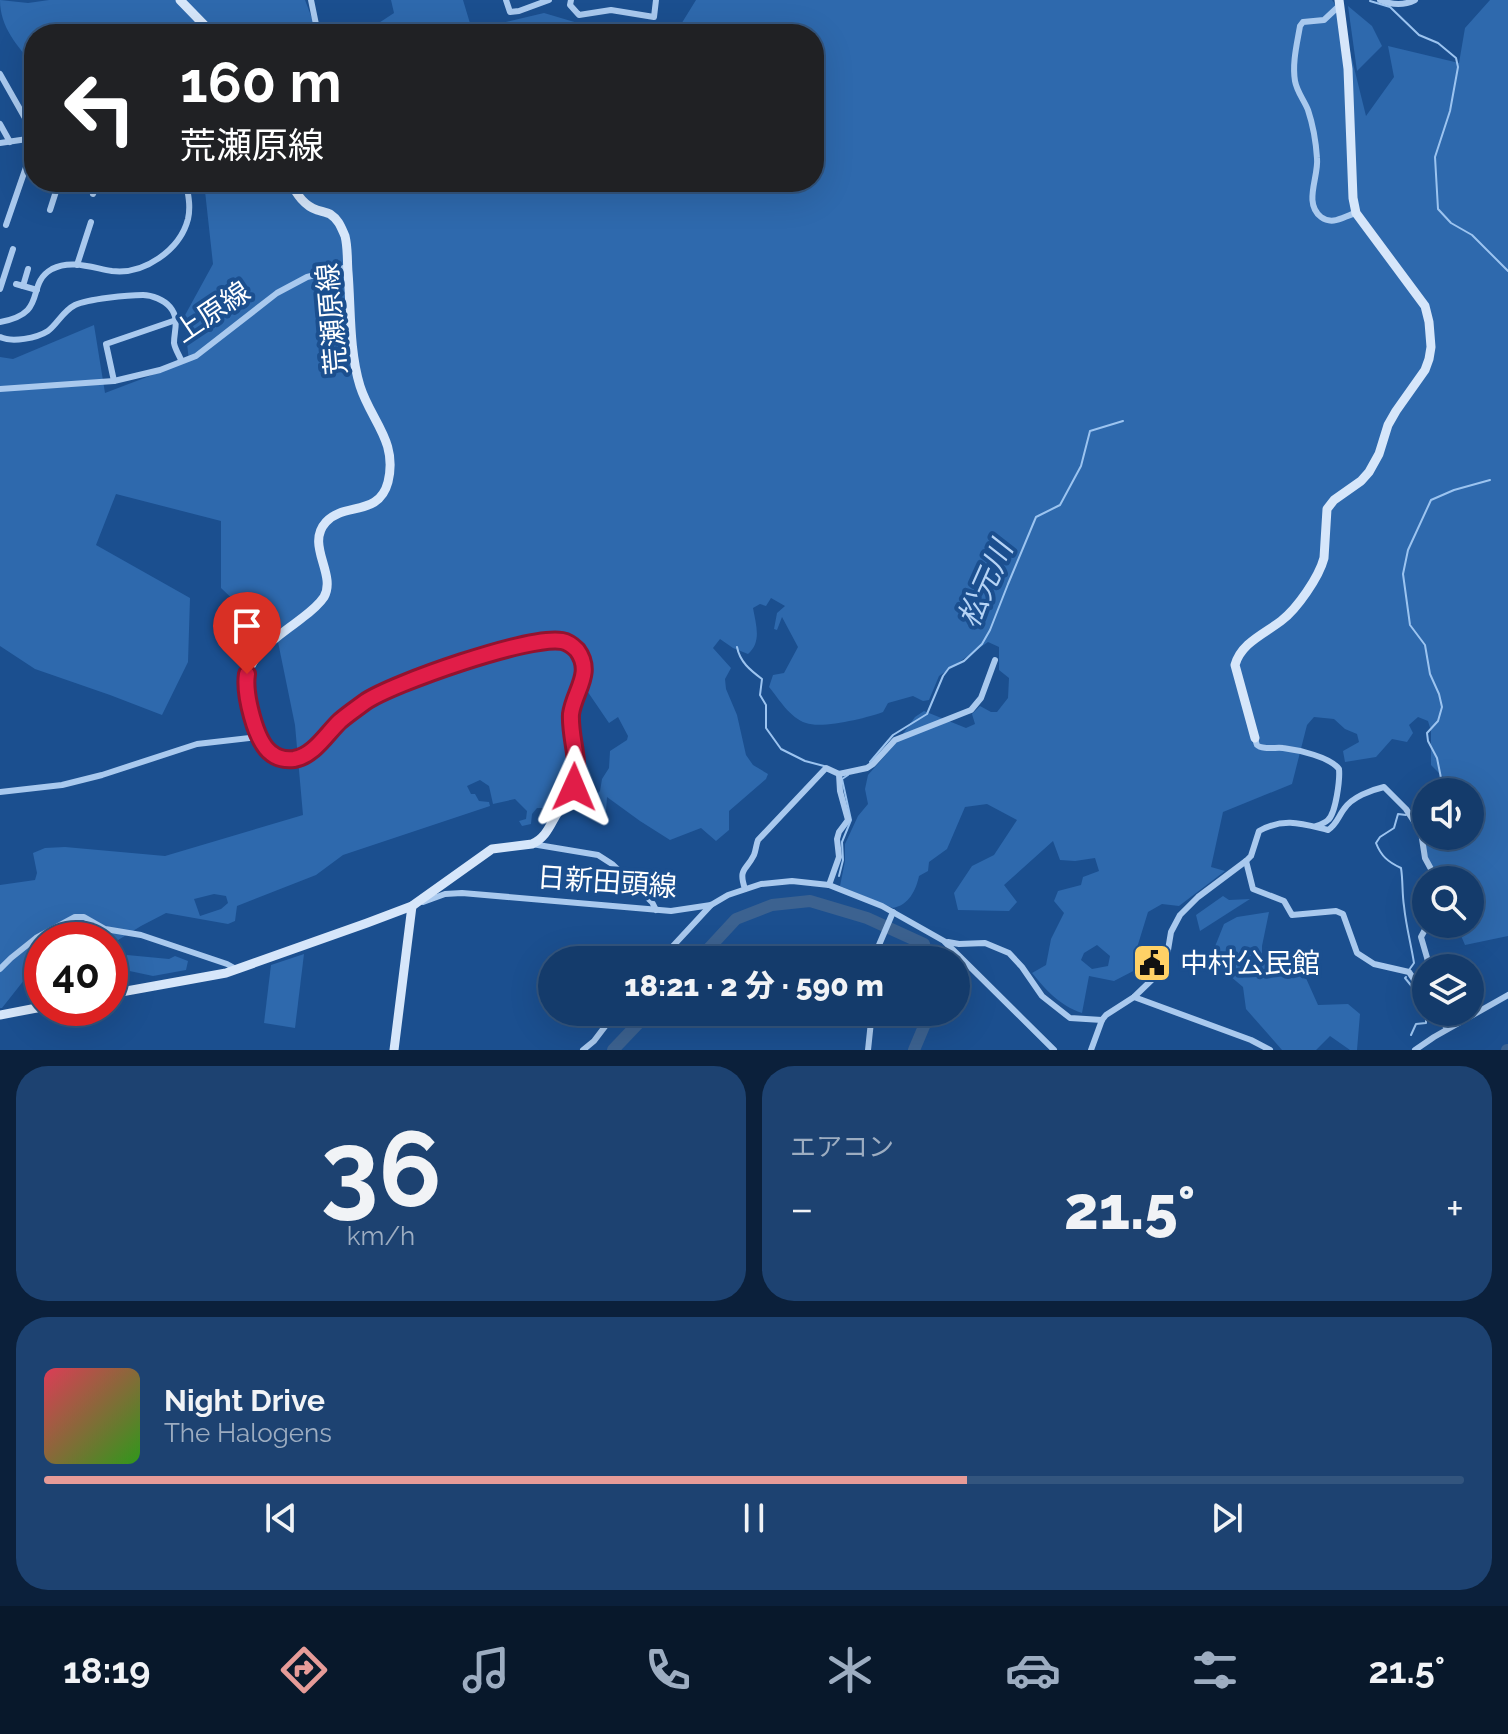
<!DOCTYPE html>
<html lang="ja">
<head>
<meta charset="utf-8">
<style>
  body { margin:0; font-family:Raleway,"Noto Sans JP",sans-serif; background:#1d4271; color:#f1f3f6; height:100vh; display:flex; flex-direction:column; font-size:30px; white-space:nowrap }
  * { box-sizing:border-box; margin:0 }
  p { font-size:26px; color:#9dadc1 }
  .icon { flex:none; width:44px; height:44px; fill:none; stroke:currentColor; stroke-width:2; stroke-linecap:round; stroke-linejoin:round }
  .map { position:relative; height:1050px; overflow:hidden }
  .details { display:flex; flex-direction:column; gap:16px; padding:16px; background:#0b203b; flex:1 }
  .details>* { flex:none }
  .banner { position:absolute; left:24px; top:24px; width:800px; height:168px; border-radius:32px; box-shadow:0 8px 32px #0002,0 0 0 2px #33557e; background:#202124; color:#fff; overflow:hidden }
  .controls { position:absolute; left:1412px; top:778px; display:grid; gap:16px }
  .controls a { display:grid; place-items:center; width:72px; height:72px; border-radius:50%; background:#143b6b; box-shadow:0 8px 32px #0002,0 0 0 2px #33557e; font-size:40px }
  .speed { position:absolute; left:24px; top:922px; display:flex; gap:16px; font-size:40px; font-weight:700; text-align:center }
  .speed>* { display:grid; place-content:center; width:104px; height:104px; border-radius:50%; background:#143b6b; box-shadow:0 8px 32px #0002,0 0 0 2px #33557e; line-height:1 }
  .speed .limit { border:12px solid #d22; background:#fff; color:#111 }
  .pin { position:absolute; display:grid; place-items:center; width:68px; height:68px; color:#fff; margin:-82px -34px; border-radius:50% 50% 50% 0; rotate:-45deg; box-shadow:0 0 8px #0007 }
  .pin .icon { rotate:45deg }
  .me { position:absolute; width:88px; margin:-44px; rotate:1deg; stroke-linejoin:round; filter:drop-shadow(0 0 6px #0008) }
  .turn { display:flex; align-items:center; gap:28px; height:168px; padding:0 24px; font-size:36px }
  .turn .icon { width:104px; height:104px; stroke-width:2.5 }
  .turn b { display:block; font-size:56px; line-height:68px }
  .big { font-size:60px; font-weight:800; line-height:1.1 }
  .details .card { flex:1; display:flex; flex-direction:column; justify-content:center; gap:12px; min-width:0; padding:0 28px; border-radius:32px; background:#1d4271 }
  .details .dial { align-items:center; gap:0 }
  .dial b { font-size:104px; line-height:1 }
  .song { display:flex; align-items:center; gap:24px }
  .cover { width:96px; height:96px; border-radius:12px; background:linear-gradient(135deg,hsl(350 70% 55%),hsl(110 70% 35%)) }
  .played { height:8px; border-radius:4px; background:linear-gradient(90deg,#e69b98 65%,#33557e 65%) }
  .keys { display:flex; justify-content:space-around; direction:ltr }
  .heat { display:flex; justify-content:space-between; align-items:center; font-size:44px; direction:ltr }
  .details .tiles { flex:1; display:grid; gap:16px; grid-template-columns:1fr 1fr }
  .card:last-child { grid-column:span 2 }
  .trip { position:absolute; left:538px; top:946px; width:432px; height:80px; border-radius:40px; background:#143b6b; box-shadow:0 8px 32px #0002,0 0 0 2px #33557e; font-weight:800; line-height:80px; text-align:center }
  .tabs { display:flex; height:128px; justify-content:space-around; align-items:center; background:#08182b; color:#9dadc1 }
  .tabs .icon { width:56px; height:56px }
  .tabs .on { color:#e69b98 }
  .tabs b { font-size:36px; color:#f1f3f6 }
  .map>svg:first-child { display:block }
  .green { fill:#2e69ad; fill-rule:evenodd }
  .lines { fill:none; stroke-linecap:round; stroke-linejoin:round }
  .stream { stroke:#9cc4f0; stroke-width:2 }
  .river { stroke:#3c6290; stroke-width:12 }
  .street { stroke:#a9c9ee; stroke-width:6 }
  .secondary { stroke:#d6e6fa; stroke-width:9 }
  .route-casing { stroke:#92132f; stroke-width:20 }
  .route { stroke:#e11d48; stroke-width:14 }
  .labels { text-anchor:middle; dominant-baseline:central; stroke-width:8; stroke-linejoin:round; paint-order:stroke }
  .street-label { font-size:28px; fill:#fff; stroke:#1b4f8f }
  .poi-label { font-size:28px; fill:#fff; stroke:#1b4f8f; text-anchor:start }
  .water-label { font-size:30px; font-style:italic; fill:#b5d3f5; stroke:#1b4f8f }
</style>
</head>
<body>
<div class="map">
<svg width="1508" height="1050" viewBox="0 0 1508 1050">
  <rect width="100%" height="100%" fill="#1b4f8f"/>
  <g class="green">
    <path d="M0 0 28 3 49 0H305L318 34H34V66C18 46 0 28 0 0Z"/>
    <path d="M391 0H463L472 30 544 13 615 34H362L394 13Z"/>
    <path d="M696 0H1332L1340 11 1366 116 1394 77 1388 46 1459 63 1465 28 1490 0H1508V936L1465 945 1456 924H1470V880H1436L1415 821 1426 808V836H1470V792H1439L1446 780 1431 765V731L1428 721 1418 717 1409 725 1413 733 1407 742 1392 739 1376 757 1345 762 1343 751 1359 742 1357 734 1345 729 1334 719 1314 717 1307 725 1292 784 1223 812 1211 867 1225 871 1179 906 1162 904 1148 912 1136 951 1141 967 1114 981 1089 976 1082 1013C1059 1005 1047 991 1032 973L1046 965 1051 939 1064 913 1054 901 1058 891 1081 885 1083 877 1099 871 1095 858 1075 861 1060 860 1053 841 1004 885 1017 902 1009 911 958 910 954 893 972 866 994 855 1017 820 987 804 965 807 947 849 929 862 928 871 919 876C916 890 909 905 893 908L840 886 845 861V844L858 816 868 804 865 789 868 775 897 742 915 717 924 711 966 728 975 724 972 714 980 706 991 712H997L1008 698 1009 678 999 670V647L988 642 939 676 929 700 923 701 913 696 888 703 883 712C867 718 822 729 806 723 790 718 779 699 769 687L773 675 784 673 798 647 782 617 777 630 774 629 777 613 785 606 771 598 766 606 760 604 753 608C756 625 762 642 748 654L733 648 720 639 713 648 731 668 725 679 726 689 737 715 746 755 753 765 768 774 766 779 729 811V830L716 841 701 828 670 840 640 821 607 797 606 811 599 812 590 805 592 799 600 791 602 779 609 768 610 751 627 740 628 736 618 717 609 723 579 679 566 719 569 781 550 808H537L532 814 531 824 522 826 519 821 526 819 527 811 515 799 493 804 489 786 480 780 467 786 471 794H475L479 801 489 802 490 806 343 855 316 875 237 906 235 921 228 924 166 913 141 926 110 945V940H42V963L32 970 2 1008H0V885L35 880 37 873 33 853 45 848 65 847 165 856 303 815 295 725 278 642 221 588V521L116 494 96 545 190 598 188 662 162 715 110 695 35 669 0 646V357L13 359 94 325 105 393 189 361 184 317 213 264 204 182H814V34H675ZM214 894 226 896 228 903 221 909 200 916 194 899ZM1097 945 1110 956 1108 966 1092 969 1081 960 1084 953Z"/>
    <path d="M1348 6 1372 26 1382 46 1357 71Z"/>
    <path d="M1223 896 1229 900 1250 899 1200 931 1196 915Z"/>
    <path d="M1269 912 1262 946V960L1305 976 1318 1005 1348 1004 1360 1014 1357 1050H1350L1330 1036 1316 1050H1282L1246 1009 1243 987 1210 959 1224 924 1237 917Z"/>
    <path d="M304 954 295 1028 264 1023 271 965Z"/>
    <path d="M127 955 169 959 175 956 188 961 186 970 153 976 125 970Z"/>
  </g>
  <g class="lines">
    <g class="stream">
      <path d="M1370 1 1390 7 1419 35 1438 43 1456 58 1458 67 1450 111 1435 157 1438 209 1451 223 1472 235 1508 271"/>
      <path d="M737 647C740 662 750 670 762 679L760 695 766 705V728L781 749 805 761 824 766"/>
      <path d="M870 762 893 735 927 714 943 676 949 668 964 661 982 644 990 630 1008 584 1036 517 1060 505 1081 466 1090 431 1123 421"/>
      <path d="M1433 792 1442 783 1437 758 1428 741 1427 733 1438 721 1442 707 1439 694 1430 674 1425 645 1410 625 1403 574 1408 550 1431 500 1454 490 1490 480"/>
      <path d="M1411 811 1421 808 1426 800"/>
      <path d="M1406 815 1398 814 1394 828 1380 837 1376 843C1381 856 1388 862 1401 868 1403 880 1402 894 1404 906 1406 926 1411 944 1414 963L1409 970"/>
      <path d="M839 876 843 860 842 842 851 820 842 779 848 775"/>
      <path d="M1406 977 1405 978 1423 1000 1426 1008"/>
      <path d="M1411 1035 1416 1024 1426 1023V1012"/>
    </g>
    <g class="river">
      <path d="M698 960 736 919 772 905 810 901 867 918 924 944 929 960"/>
      <path d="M613 1050 649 1012"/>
      <path d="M914 1050 930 1012"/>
      <path d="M1507 1050H1508"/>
    </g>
    <g class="street">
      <path d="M311 0 318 34"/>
      <path d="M506 0 510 12 519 11 549 0"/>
      <path d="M571 0 570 5 579 15 611 10 654 17 656 0"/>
      <path d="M1380 0C1392 5 1403 6 1415 0"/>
      <path d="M1340 5 1324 20 1303 22 1300 26C1297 44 1292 63 1295 81 1297 92 1304 100 1308 110 1313 125 1316 143 1317 158 1319 177 1303 203 1321 217 1333 226 1344 216 1356 213"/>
      <path d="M0 74 34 134"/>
      <path d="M0 124 10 142"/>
      <path d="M0 143 34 138"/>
      <path d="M93 194 97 182"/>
      <path d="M50 210 59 182"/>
      <path d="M6 225 34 144"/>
      <path d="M77 265 91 222"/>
      <path d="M16 284 37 290"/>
      <path d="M23 286 28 269"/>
      <path d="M0 289 13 249"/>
      <path d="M0 322C50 313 24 285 52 269 71 259 93 268 112 271 144 275 180 250 188 219 191 206 188 194 186 182"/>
      <path d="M0 337C12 343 37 338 48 331 58 323 63 311 75 305 88 299 128 295 143 295 152 295 164 300 170 307 180 319 174 330 174 343 175 349 179 355 181 360"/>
      <path d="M114 381 106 344 176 320"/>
      <path d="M0 389 114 381 160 370 196 356 277 293 307 277 348 267"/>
      <path d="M1255 738C1256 741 1256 743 1257 745 1262 750 1277 747 1283 748 1299 750 1330 757 1339 769 1340 779 1336 813 1328 820 1326 822 1319 825 1316 826"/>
      <path d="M0 792 62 785 102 775 197 744 259 737"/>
      <path d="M532 844 598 855 612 864 652 902 656 910"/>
      <path d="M1246 861 1253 889 1284 901 1292 915 1336 911 1343 914 1357 953 1374 964 1409 972 1417 984 1426 989"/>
      <path d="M829 885 839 857 837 839 839 832 848 820 840 791 839 774"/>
      <path d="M745 889C738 868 746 871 754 855 756 850 756 845 758 840L826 768 839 774 867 768 873 764 895 740 971 710 981 698 995 660"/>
      <path d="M423 902 445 894 462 893 671 911 711 905 728 895 761 884 792 881 829 885 882 906 944 941 1054 1050"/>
      <path d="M1428 924 1421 937 1430 968"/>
      <path d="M948 942 959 944 985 943 1009 953 1022 967 1042 996 1070 1018 1102 1020"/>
      <path d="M660 960 711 905"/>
      <path d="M877 960 879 945 893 912"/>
      <path d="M0 969 11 958 36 938 75 917H84L105 929 141 935 227 964 236 969"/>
      <path d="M1134 997 1251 1040 1270 1050"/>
      <path d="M1438 1012 1447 1029"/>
      <path d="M583 1050 594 1041 616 1012"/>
      <path d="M868 1050 872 1012"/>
      <path d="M1091 1050 1102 1020 1106 1015 1134 997 1162 970 1166 962 1171 932 1180 915 1198 897 1246 861 1251 856 1259 831C1284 817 1303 824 1328 830 1337 824 1338 817 1344 809 1352 797 1371 790 1384 787L1406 809 1421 832 1425 858 1437 880"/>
      <path d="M1415 1050 1434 1037 1508 995"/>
    </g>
    <g class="secondary">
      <path d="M180 0 213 34"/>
      <path d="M1255 738 1235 665C1241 643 1264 634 1281 621 1297 609 1319 577 1324 558L1327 509 1334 500 1361 481 1369 472 1379 454 1388 425 1396 411 1425 370 1429 359 1431 347 1429 322 1425 306 1356 213 1353 198 1348 69 1339 0"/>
      <path d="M110 994 226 973 367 923 412 906 492 849 532 844C544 839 549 828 555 817 561 807 570 797 574 786 582 762 569 738 571 714 573 702 581 691 584 680 587 663 575 640 557 640 529 640 500 652 474 660 438 671 400 680 367 700 359 706 350 712 343 718 329 730 320 747 303 756 293 761 279 761 269 753 259 744 256 727 252 714 250 705 246 695 246 685 246 654 281 635 302 618 310 612 318 606 324 597 337 574 305 545 326 522 344 502 379 517 388 482 398 441 371 421 360 386 349 350 351 309 348 272 347 260 348 248 345 236 341 227 339 220 330 214 328 213 320 211 317 210 305 206 296 194 291 182"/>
      <path d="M0 1015 42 1007"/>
      <path d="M394 1050 412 906"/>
    </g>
  </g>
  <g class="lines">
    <defs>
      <path id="route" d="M247 674C244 693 255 741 271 753 277 758 286 760 294 759 314 756 327 733 340 721 348 714 357 708 365 702 393 683 530 635 562 641 568 642 573 646 577 650 594 673 574 691 571 714 570 730 575 747 576 762 577 770 575 779 574 787"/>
    </defs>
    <use href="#route" class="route-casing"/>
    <use href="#route" class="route"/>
  </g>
  <defs>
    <symbol id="civic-square" viewBox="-11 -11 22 22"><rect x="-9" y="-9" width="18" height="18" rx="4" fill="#ffd166" stroke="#1b4f8f"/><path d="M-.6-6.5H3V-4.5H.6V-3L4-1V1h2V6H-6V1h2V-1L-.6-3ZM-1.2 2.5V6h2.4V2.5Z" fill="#111"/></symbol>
  </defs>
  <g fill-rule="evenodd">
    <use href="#civic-square" x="1130" y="941" width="44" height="44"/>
  </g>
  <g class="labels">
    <g class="street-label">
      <text transform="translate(212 312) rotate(-34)">上原線</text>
      <text transform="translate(332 319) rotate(-95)">荒瀬原線</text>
      <text transform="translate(607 882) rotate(4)">日新田頭線</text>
    </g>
    <g class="poi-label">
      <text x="1180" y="963">中村公民館</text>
    </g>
    <g class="water-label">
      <text transform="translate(985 584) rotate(-66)">松元川</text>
    </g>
  </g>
</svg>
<div class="controls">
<a><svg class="icon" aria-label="sound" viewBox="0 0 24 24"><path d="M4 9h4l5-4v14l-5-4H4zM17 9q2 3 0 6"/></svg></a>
<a><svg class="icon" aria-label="search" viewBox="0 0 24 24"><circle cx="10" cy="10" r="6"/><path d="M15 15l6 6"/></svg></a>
<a><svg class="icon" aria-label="layers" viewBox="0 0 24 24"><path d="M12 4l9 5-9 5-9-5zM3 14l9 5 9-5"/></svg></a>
</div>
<div class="speed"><div class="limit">40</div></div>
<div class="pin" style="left:247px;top:674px;background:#d93025"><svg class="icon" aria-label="arrive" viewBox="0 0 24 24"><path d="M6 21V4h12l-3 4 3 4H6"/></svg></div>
<svg class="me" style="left:574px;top:787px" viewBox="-20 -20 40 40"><path d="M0-17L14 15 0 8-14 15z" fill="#e11d48" stroke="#fff" stroke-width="4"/></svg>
<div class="trip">18:21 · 2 分 · 590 m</div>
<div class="banner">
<div class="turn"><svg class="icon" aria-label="left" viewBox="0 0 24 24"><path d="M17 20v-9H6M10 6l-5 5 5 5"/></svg><div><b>160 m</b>荒瀬原線</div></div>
</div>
</div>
<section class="details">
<div class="tiles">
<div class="card dial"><b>36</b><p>km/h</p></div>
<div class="card"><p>エアコン</p>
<div class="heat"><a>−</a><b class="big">21.5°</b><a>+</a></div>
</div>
<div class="card">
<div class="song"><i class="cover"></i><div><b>Night Drive</b><p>The Halogens</p></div></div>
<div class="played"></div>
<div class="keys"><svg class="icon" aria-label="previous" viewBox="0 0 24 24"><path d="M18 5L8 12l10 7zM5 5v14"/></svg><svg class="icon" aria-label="pause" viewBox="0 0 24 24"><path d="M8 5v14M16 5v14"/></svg><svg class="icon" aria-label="next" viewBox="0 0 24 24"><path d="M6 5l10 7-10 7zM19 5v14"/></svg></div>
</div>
</div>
</section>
<nav class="tabs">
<b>18:19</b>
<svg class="icon on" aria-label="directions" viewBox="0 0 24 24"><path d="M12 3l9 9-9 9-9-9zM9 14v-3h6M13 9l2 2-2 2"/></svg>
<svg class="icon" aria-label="music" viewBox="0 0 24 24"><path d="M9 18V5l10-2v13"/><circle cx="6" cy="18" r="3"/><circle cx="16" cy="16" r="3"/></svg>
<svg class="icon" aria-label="phone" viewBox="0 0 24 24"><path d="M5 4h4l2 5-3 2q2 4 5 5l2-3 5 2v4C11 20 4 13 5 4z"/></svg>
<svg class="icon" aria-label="climate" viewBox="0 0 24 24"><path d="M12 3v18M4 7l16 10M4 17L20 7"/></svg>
<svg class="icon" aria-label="car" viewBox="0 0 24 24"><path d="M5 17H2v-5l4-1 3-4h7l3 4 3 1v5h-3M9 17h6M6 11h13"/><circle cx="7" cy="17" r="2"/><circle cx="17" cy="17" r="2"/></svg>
<svg class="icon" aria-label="filters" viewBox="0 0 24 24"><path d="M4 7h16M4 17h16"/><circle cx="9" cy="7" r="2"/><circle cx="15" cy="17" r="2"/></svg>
<b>21.5°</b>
</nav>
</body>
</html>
